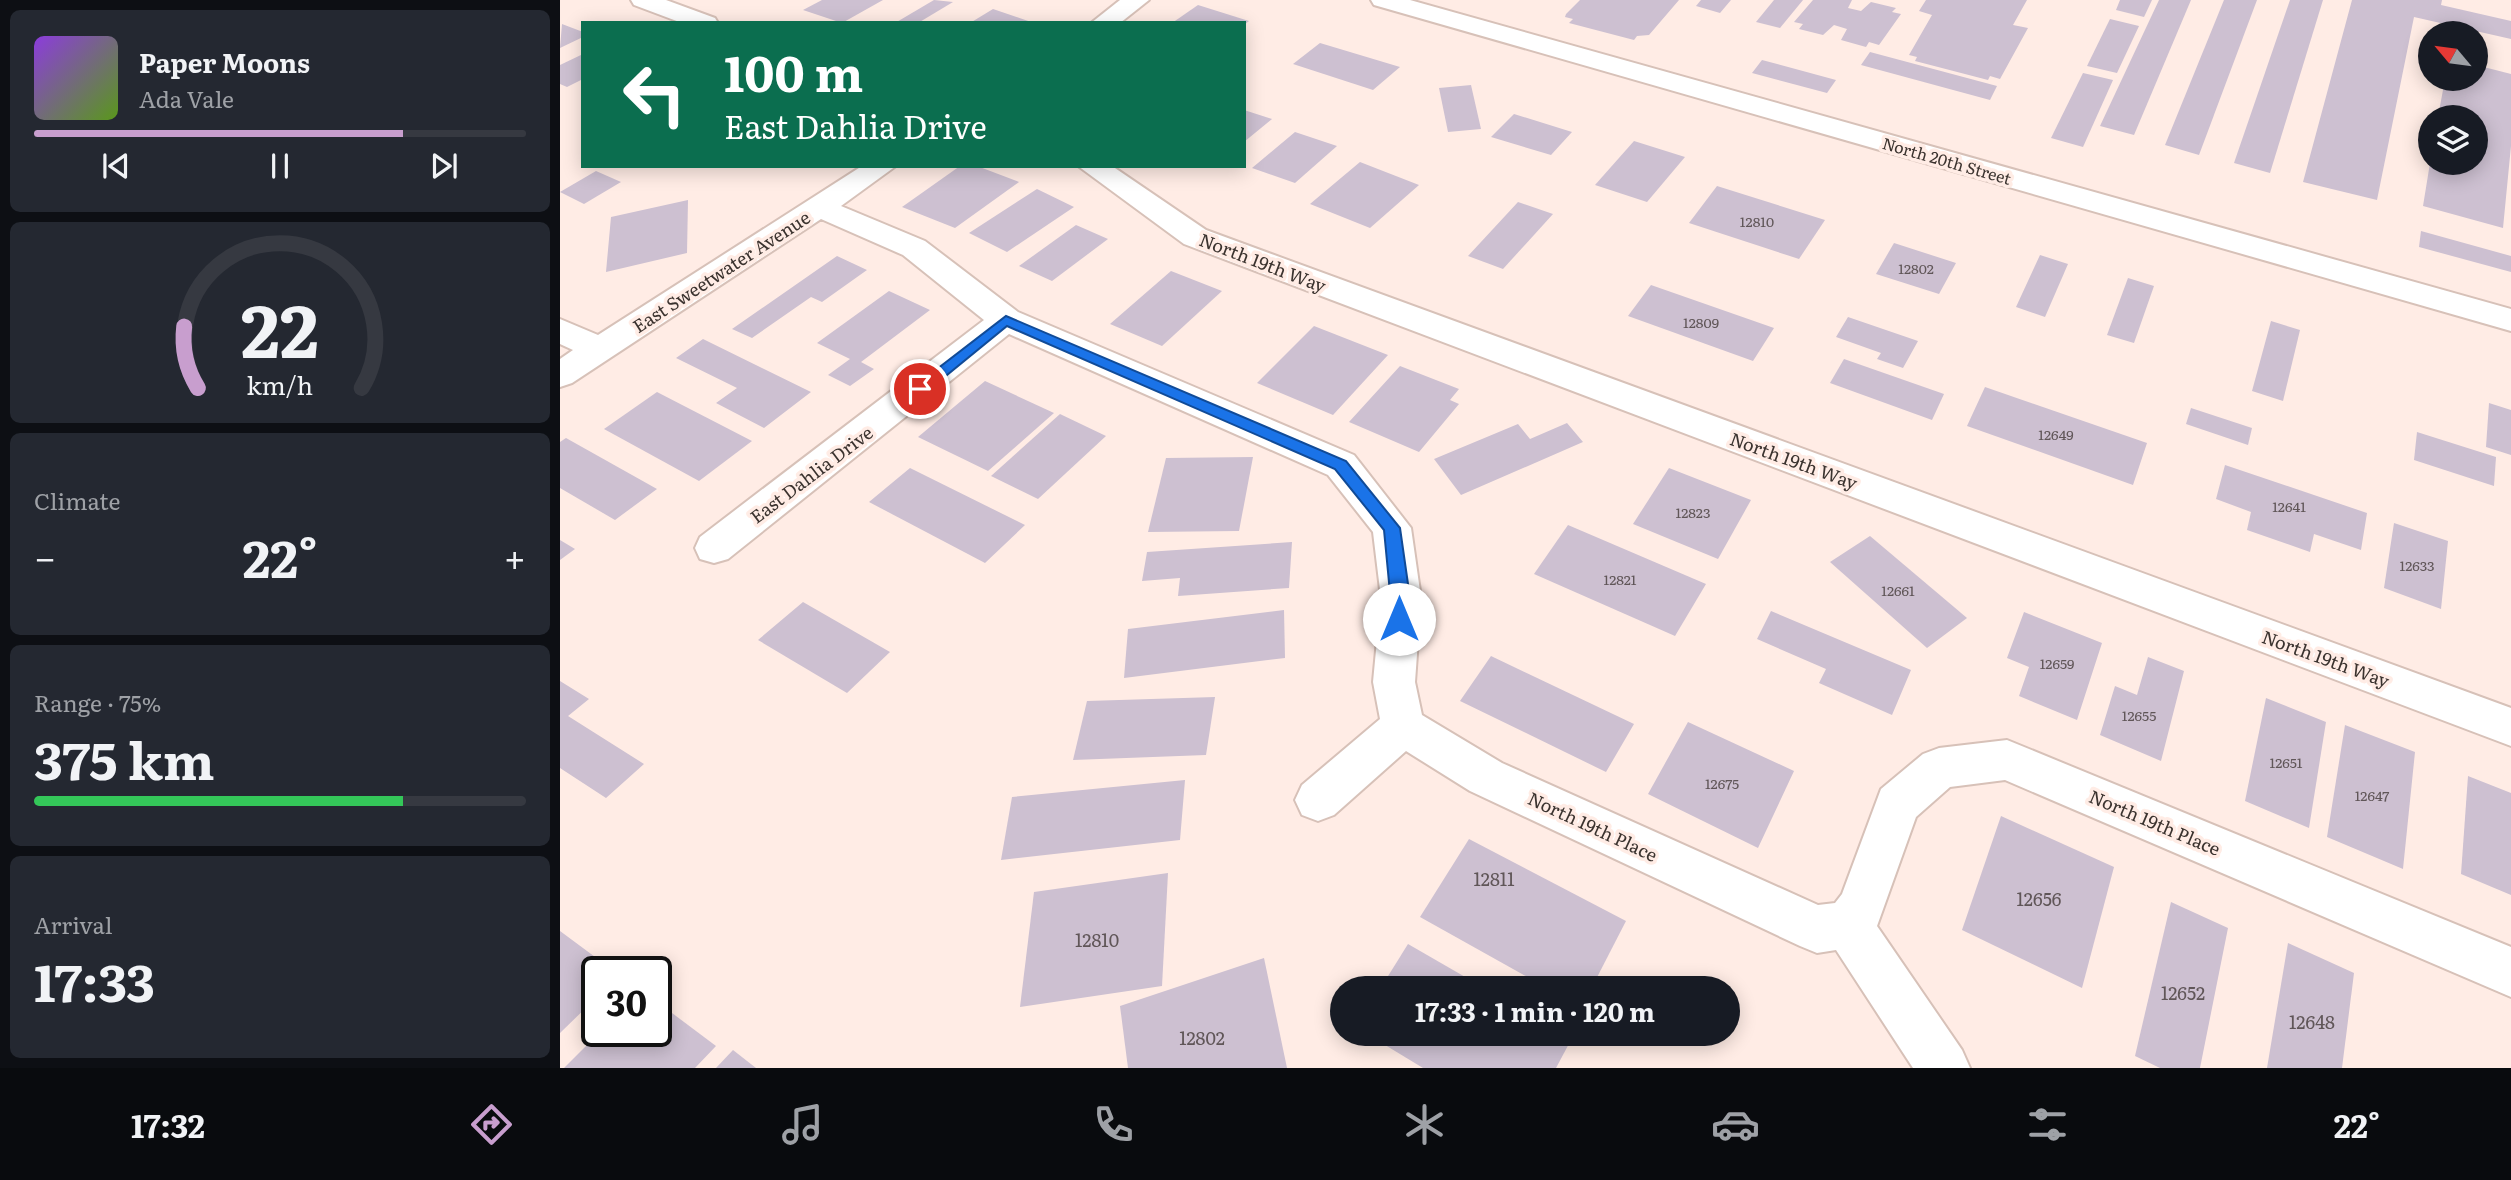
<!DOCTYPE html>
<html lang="en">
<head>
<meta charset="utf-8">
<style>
  body { margin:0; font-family:Literata,serif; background:#242831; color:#f1f3f6; height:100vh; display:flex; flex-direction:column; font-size:26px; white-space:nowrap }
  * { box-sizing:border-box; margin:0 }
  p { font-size:23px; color:#9ea1a6 }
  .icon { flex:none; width:38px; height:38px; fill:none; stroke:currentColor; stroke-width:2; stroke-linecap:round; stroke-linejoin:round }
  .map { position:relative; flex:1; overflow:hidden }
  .sheet { display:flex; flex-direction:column; gap:10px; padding:10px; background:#0d0f14; width:560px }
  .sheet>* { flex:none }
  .top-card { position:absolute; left:21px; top:21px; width:665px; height:147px; border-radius:0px; box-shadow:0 4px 18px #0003; background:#0b6e4f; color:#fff; overflow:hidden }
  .needle { width:46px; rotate:299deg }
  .controls { position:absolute; left:1858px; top:21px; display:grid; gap:14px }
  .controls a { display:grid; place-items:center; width:70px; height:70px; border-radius:50%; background:#171b24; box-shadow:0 4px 18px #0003; font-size:35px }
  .speed { position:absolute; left:21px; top:956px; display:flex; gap:14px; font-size:35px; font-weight:700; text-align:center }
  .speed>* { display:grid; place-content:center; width:91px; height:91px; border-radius:50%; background:#171b24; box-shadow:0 4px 18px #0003; line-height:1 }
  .speed .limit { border:4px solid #111; border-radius:10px; background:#fff; color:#111 }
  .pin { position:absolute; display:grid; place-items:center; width:60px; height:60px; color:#fff; margin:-30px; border:4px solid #fff; border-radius:50%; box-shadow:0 2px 7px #0007 }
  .me { position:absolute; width:77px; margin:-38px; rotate:0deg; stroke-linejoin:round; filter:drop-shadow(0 0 5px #0008) }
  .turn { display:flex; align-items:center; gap:24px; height:147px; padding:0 28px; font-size:32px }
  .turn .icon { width:91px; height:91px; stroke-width:2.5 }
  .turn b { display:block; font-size:49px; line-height:60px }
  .big { font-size:52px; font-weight:700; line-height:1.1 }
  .sheet .widget { flex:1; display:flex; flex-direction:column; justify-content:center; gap:10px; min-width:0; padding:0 24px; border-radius:10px; background:#242831 }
  .sheet .dial { align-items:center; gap:0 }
  .dial svg { height:182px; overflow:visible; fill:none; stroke:#363941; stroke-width:7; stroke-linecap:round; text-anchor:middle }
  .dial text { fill:#f1f3f6; stroke:none }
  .song { display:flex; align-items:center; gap:21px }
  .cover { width:84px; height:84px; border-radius:10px; background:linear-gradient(135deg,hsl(270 70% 55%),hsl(90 70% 35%)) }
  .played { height:7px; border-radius:4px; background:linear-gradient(90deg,#c89ece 75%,#363941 75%) }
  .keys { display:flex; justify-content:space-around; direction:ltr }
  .heat { display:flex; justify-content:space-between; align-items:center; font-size:38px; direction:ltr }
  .charge { height:10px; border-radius:5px; background:linear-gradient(90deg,#34c759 75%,#363941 0) }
  .trip { position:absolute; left:770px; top:976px; width:410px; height:70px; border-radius:35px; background:#171b24; box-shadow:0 4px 18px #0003; font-weight:700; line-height:70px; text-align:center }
  .dock { display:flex; height:112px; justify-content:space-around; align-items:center; background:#090b0e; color:#9ea1a6 }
  .dock .icon { width:49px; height:49px }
  .dock .on { color:#c89ece }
  .dock b { font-size:32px; color:#f1f3f6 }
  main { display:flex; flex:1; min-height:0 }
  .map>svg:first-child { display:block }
  .building { fill:#cdc0d1 }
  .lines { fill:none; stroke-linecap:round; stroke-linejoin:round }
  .minor-casing { stroke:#d7c1b8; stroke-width:4 }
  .minor { fill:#fff; fill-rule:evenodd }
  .route { fill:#1a73e8; stroke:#114b97; stroke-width:2 }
  .labels { text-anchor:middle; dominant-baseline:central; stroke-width:7; stroke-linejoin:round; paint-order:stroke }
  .number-label { font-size:14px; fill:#605658 }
  .far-street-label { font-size:16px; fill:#3b332f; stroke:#ffece5 }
  .street-label { font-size:18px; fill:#3b332f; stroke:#ffece5 }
  .near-number-label { font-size:18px; fill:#605658 }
</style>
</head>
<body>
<main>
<section class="sheet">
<div class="widget">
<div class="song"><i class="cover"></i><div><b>Paper Moons</b><p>Ada Vale</p></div></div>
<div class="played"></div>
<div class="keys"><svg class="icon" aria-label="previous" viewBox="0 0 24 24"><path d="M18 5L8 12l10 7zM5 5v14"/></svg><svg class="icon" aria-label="pause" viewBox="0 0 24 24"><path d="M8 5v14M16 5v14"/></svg><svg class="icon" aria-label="next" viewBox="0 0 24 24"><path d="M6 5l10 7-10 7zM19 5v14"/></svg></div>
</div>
<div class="widget dial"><svg viewBox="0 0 100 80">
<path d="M14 69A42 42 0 1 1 86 69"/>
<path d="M14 69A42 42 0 0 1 8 42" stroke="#c89ece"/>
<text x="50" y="56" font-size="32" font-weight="700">22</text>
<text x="50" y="72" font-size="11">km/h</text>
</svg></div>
<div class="widget"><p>Climate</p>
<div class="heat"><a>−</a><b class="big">22°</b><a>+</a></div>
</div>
<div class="widget"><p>Range · 75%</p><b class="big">375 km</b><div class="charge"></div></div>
<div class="widget"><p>Arrival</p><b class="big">17:33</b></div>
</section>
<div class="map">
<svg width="1951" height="1068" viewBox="0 0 1951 1068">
  <rect width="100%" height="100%" fill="#ffece5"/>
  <g class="building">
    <path d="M262 0H323L282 23 243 10Z"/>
    <path d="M374 0 393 2 358 23H335Z"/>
    <path d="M1020 0H1119L1089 35 1077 36 1074 40 1009 23 1013 19 1005 17 1006 14Z"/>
    <path d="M1141 0H1171L1160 13 1136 6Z"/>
    <path d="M1214 0H1243L1220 28 1196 22Z"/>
    <path d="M1253 0H1292L1288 8 1301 11 1311 2 1336 8 1332 12 1341 14 1319 45 1309 42 1306 47 1281 40 1287 29 1274 25 1263 35 1239 29 1243 24 1234 22Z"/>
    <path d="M1366 0H1467L1453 25 1468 28 1440 79 1430 76 1428 80 1355 61 1357 57 1349 55 1372 15 1359 11Z"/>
    <path d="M1560 0H1592L1584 17 1556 10Z"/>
    <path d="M1599 0H1631L1574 135 1540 126Z"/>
    <path d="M1664 0H1697L1639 155 1605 145Z"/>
    <path d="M1730 0H1763L1710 173 1674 163Z"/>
    <path d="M1792 0H1882L1881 5 1951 21V39L1854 17 1817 200 1743 182Z"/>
    <path d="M638 5 689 21 684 25 612 23Z"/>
    <path d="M433 9 471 22V23H410Z"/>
    <path d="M1550 19 1579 26 1557 73 1527 66Z"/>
    <path d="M2 24 23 32V37L0 48Z"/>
    <path d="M760 43 840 67 813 90 733 64Z"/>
    <path d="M1310 52 1437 86 1430 100 1301 65Z"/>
    <path d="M23 54V79L7 87 0 84V65Z"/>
    <path d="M1202 60 1276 80 1267 93 1192 73Z"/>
    <path d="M1916 65 1951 74V146L1943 228 1863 206 1870 163H1916V117H1878L1885 79H1916Z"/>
    <path d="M1523 73 1553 80 1523 147 1491 138Z"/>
    <path d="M911 85 921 129 888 132 879 88Z"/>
    <path d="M684 110 712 119 684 142Z"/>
    <path d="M954 114 1012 132 991 155 931 137Z"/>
    <path d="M735 132 777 146 735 183 692 168Z"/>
    <path d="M1074 141 1125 157 1087 202 1035 185Z"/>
    <path d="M800 162 859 185 810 228 750 204Z"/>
    <path d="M400 166H417L459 182 395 228 342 207Z"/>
    <path d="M36 171 61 182 24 204 0 192Z"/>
    <path d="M1157 186 1265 220 1239 259 1129 223Z"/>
    <path d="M477 189 514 207 447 252 409 233Z"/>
    <path d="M128 200 127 253 46 272 51 217Z"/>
    <path d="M958 202 993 214 943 269 908 256Z"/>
    <path d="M516 225 548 239 492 281 459 266Z"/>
    <path d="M1861 231 1951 256V272L1859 247Z"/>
    <path d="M1334 243 1396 263 1379 294 1316 274Z"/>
    <path d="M1480 255 1508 264 1485 317 1456 307Z"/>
    <path d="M277 256 307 270 262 302 251 297 192 338 172 329Z"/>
    <path d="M611 271 662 291 602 346 550 324Z"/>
    <path d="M1568 278 1594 286 1574 343 1547 335Z"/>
    <path d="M1091 285 1214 328 1193 361 1068 316Z"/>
    <path d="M329 291 370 310 301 362 314 369 290 386 268 375 290 359 257 343Z"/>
    <path d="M1288 317 1358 341 1343 368 1317 359 1321 353 1276 337Z"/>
    <path d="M1711 321 1740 330 1723 401 1692 391Z"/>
    <path d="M754 326 828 355 773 415 697 383Z"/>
    <path d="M143 339 251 392 204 428 156 403 177 388 116 358Z"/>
    <path d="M1284 359 1384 394 1372 420 1270 383Z"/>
    <path d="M840 366 899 389 890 400 899 404 859 452 789 422Z"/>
    <path d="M425 381 494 413 428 471 358 437Z"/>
    <path d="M1425 387 1587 443 1573 485 1407 426Z"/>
    <path d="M97 392 192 441 139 481 44 429Z"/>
    <path d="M1929 403 1951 410V455L1926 447Z"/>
    <path d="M1631 408 1692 428 1688 445 1626 424Z"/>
    <path d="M500 414 546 436 478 499 431 476Z"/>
    <path d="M1007 423 1023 442 901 495 874 459 958 424 970 439Z"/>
    <path d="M1857 432 1936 457 1934 486 1854 460Z"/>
    <path d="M6 438 97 489 55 520 0 488V442Z"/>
    <path d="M693 457 679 531 588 532 606 458Z"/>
    <path d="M1665 465 1807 513 1801 550 1754 534 1750 552 1687 530 1691 512 1656 499Z"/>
    <path d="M350 468 465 525 425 563 309 502Z"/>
    <path d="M1109 468 1191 500 1158 559 1073 524Z"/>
    <path d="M1834 523 1888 541 1881 609 1824 588Z"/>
    <path d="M1008 525 1146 584 1115 636 974 574Z"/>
    <path d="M1310 536 1407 618 1367 648 1270 562Z"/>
    <path d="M0 540 15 549 0 560Z"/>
    <path d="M732 542 729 588 618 596 620 578 582 581 587 552Z"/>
    <path d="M243 602 330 652 287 693 198 640Z"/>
    <path d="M724 610 725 658 564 678 568 629Z"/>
    <path d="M1211 611 1351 670 1332 715 1259 683 1266 669 1197 639Z"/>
    <path d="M1464 612 1542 643 1517 720 1459 696 1469 667 1447 658Z"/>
    <path d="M931 656 1074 724 1046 772 900 701Z"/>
    <path d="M1588 657 1624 671 1601 761 1540 735 1555 686 1577 695Z"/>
    <path d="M0 681 29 699 8 716 84 764 46 798 0 768Z"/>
    <path d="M655 697 646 755 513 760 527 701Z"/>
    <path d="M1706 698 1766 722 1749 828 1685 801Z"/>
    <path d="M1128 722 1234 771 1198 848 1088 794Z"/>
    <path d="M1785 725 1855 752 1843 869 1767 837Z"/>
    <path d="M1908 776 1951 793V895L1901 874Z"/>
    <path d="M625 780 620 840 441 860 452 797Z"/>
    <path d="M1441 816 1554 867 1522 988 1402 930Z"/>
    <path d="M909 839 1066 921 1031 989H989L860 917Z"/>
    <path d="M608 873 602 986 460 1007 474 892Z"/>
    <path d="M1611 902 1668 928 1640 1068H1600L1575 1056Z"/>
    <path d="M0 931 54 971H37V997L0 1033Z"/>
    <path d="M1728 943 1794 973 1782 1068H1707Z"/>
    <path d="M848 944 926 989H820Z"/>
    <path d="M704 958 727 1068H568L560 1006Z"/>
    <path d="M96 1001 156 1046 135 1068H4L41 1031H96Z"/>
    <path d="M807 1034H1006L1012 1038 996 1068H863Z"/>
    <path d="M173 1050 196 1068H156Z"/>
  </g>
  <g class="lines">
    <defs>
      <g id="minor">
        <path d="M71 0H106L155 18 158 23H122L74 5Z"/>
        <path d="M560 0H589L560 23H531Z"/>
        <path d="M811 0H850L1951 309V331L814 5Z"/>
        <path d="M302 166H336L281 206 365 241 458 312 794 455 851 528 861 598 855 682 862 715 942 763 1258 905 1275 903 1282 894 1321 789 1363 754 1379 748 1447 740 1951 947V997L1445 780 1390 787 1356 817 1317 926 1402 1050 1410 1068H1353L1276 950 1257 953 1240 946 910 791 846 751 774 815 758 821 742 815 735 800 742 785 820 719 813 682 821 598 813 532 768 475 449 334 168 559 154 563 140 559 135 548 140 537 424 320 343 255 261 219 12 383 0 387V359L13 350 0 344V319L38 335Z"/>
        <path d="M518 166H552L646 230 1951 708V746L624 244Z"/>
      </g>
    </defs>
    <use href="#minor" class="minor-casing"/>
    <use href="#minor" class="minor"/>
  </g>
  <path class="route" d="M446 316 786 461 840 528 850 598 845 624H833L824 530 775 469 447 326 365 393H355V386Z"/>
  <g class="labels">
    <g class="number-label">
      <text x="1197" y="221">12810</text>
      <text x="1356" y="268">12802</text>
      <text x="1141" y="322">12809</text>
      <text x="1496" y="434">12649</text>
      <text x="1729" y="506">12641</text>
      <text x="1133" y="512">12823</text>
      <text x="1857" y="565">12633</text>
      <text x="1060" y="579">12821</text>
      <text x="1338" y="590">12661</text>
      <text x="1497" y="663">12659</text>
      <text x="1579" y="715">12655</text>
      <text x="1726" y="762">12651</text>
      <text x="1162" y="783">12675</text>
      <text x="1812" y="795">12647</text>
    </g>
    <g class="far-street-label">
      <text transform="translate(1387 160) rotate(16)">North 20th Street</text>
    </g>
    <g class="street-label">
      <text transform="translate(703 262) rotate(21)">North 19th Way</text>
      <text transform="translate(161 271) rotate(-33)">East Sweetwater Avenue</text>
      <text transform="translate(1234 460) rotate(20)">North 19th Way</text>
      <text transform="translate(251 474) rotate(-37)">East Dahlia Drive</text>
      <text transform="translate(1766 658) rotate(20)">North 19th Way</text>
      <text transform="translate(1595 822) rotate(23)">North 19th Place</text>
      <text transform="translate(1033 826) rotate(25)">North 19th Place</text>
    </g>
    <g class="near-number-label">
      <text x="934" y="878">12811</text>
      <text x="1479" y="898">12656</text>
      <text x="537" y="939">12810</text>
      <text x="1623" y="992">12652</text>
      <text x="1752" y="1021">12648</text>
      <text x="642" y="1037">12802</text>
    </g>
  </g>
</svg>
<div class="controls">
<a><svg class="needle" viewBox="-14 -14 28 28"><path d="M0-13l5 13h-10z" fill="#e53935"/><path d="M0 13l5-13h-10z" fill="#9ea1a6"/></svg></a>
<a><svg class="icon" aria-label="layers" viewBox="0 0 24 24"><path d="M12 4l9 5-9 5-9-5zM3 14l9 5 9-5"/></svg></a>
</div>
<div class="speed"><div class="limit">30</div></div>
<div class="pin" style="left:360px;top:389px;background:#d93025"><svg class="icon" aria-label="arrive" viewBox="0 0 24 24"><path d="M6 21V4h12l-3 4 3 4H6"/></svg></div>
<svg class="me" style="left:839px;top:619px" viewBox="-20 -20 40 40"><circle r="19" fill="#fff"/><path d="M0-13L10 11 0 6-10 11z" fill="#1a73e8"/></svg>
<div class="trip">17:33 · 1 min · 120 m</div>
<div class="top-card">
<div class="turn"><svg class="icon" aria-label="left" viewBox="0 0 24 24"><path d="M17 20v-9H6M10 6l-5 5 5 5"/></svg><div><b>100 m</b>East Dahlia Drive</div></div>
</div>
</div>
</main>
<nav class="dock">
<b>17:32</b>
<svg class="icon on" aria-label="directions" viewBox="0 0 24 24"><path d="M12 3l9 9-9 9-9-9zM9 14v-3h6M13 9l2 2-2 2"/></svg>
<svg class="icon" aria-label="music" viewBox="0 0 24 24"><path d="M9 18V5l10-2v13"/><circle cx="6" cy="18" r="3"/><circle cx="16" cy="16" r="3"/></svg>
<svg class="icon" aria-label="phone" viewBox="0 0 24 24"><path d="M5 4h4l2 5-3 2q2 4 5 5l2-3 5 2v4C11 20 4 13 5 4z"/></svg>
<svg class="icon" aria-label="climate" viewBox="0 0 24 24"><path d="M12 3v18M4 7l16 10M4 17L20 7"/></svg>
<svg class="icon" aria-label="car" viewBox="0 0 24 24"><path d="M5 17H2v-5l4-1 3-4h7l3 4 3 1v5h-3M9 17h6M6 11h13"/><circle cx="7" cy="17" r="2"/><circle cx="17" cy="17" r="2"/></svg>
<svg class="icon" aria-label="filters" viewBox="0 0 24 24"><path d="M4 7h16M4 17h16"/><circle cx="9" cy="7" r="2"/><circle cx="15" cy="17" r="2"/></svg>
<b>22°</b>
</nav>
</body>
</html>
